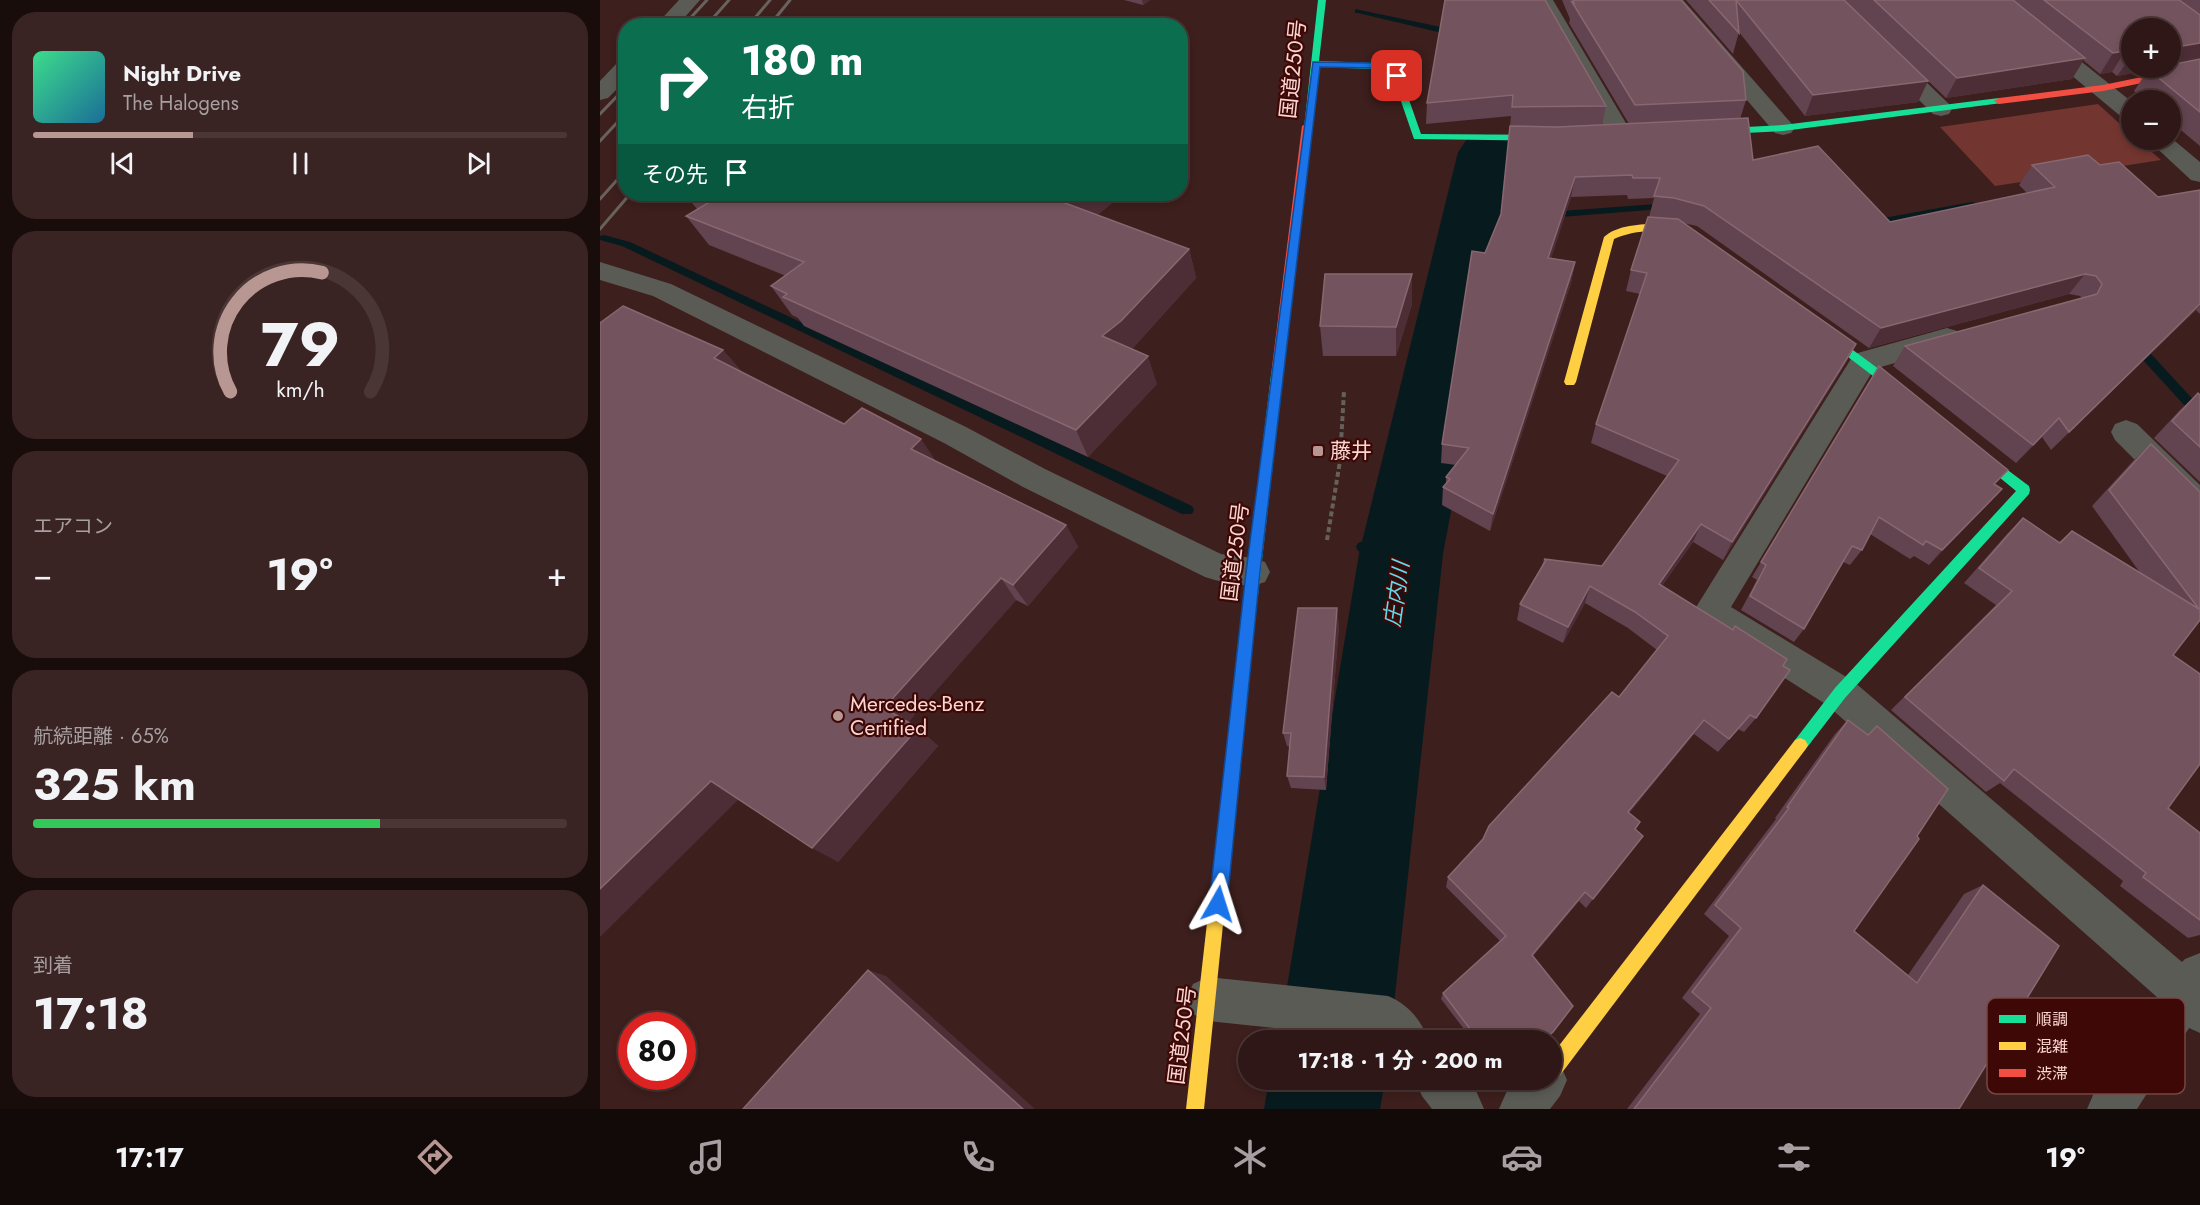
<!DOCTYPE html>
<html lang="ja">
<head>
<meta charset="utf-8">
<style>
  body { margin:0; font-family:Jost,"Noto Sans JP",sans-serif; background:#3a2423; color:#f1f3f6; height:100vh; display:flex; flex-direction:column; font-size:22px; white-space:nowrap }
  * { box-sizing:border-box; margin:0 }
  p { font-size:20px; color:#a79fa1 }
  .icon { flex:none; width:33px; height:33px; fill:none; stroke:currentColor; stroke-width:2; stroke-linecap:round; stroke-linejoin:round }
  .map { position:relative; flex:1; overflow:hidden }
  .side { display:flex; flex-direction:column; gap:12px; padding:12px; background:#190d0c; width:600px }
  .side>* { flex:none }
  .guide { position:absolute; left:18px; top:18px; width:570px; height:183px; border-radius:24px; box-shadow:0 3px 9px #0003,0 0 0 2px #493635; background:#0b6e4f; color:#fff; overflow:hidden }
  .buttons { position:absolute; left:1521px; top:18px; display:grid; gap:12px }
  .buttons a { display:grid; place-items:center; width:60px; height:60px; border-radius:50%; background:#2e1716; box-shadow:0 3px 9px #0003,0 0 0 2px #493635; font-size:30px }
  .speed { position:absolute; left:18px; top:1012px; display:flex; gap:12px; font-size:30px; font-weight:700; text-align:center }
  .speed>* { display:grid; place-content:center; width:78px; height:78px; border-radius:50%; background:#2e1716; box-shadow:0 3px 9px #0003,0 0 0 2px #493635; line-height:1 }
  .speed .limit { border:9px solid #d22; background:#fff; color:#111 }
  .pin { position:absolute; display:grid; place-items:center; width:51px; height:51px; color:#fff; margin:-26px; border-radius:12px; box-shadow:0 3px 9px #0006 }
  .me { position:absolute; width:66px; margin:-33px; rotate:6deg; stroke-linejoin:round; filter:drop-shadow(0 0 4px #0008) }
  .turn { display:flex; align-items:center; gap:21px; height:126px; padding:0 24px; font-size:27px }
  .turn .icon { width:78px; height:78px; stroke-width:2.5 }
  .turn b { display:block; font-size:42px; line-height:51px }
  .then { display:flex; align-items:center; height:57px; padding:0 24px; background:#0003; gap:12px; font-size:22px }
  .big { font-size:45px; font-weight:700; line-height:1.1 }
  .side .tile { flex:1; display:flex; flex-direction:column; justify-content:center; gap:9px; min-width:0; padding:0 21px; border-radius:24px; background:#3a2423 }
  .side .dial { align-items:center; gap:0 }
  .dial svg { height:156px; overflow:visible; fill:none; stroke:#493635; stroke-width:7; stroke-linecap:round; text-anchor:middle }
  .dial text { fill:#f1f3f6; stroke:none }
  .song { display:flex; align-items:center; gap:18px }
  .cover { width:72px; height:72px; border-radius:9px; background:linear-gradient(135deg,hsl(150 70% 55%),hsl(200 70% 35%)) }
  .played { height:6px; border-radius:3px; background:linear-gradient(90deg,#b89692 30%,#493635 30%) }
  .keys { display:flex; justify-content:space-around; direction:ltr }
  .heat { display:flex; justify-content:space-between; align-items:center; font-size:33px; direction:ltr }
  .charge { height:9px; border-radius:4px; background:linear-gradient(90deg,#34c759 65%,#493635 0) }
  .trip { position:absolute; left:638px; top:1030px; width:324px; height:60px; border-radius:30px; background:#2e1716; box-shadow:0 3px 9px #0003,0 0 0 2px #493635; font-weight:700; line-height:60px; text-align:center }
  .tabs { display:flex; height:96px; justify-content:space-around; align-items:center; background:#120909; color:#a79fa1 }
  .tabs .icon { width:42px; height:42px }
  .tabs .active { color:#b89692 }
  .tabs b { font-size:27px; color:#f1f3f6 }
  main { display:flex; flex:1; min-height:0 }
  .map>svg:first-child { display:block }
  .green { fill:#73352f }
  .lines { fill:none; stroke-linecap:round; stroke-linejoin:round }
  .stream { fill:#071a1d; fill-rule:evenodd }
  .river { fill:#071a1d; fill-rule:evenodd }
  .path { stroke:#66605b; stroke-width:4; stroke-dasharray:5 3; stroke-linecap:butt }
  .street { fill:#5b5b56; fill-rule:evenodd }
  .fast { fill:#16e098; fill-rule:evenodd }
  .slow { fill:#ffcf43; fill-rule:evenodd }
  .jam { fill:#f24e42; fill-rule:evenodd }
  .rail { stroke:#68625e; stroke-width:3 }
  .wall { fill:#624350 }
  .shaded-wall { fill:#4d2e36 }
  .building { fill:#73535e; stroke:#886770; stroke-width:1.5 }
  .route { fill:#1a73e8; stroke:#114b97; stroke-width:1.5 }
  .poi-dot { fill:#b89692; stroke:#3e0806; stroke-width:2 }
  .labels { text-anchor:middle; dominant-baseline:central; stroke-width:4.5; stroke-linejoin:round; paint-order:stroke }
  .street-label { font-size:21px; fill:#fbd6d1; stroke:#3e0806 }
  .poi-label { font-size:21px; fill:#fbd6d1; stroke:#3e0806; text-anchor:start }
  .water-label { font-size:22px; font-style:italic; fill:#61daec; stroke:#3e0806 }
  .key { fill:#3e0806; stroke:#774643; stroke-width:1.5 }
  .key-label { font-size:16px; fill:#fbd6d1 }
</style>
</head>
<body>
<main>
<section class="side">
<div class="tile">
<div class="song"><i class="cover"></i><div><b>Night Drive</b><p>The Halogens</p></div></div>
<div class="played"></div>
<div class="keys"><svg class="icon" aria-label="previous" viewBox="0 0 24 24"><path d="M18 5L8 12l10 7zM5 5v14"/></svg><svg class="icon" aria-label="pause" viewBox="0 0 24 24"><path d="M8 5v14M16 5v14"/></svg><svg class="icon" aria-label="next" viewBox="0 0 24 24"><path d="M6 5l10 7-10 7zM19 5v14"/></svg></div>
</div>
<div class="tile dial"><svg viewBox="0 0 100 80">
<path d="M14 69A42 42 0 1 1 86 69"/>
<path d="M14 69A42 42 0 0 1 61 8" stroke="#b89692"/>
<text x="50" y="56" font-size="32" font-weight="700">79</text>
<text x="50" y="72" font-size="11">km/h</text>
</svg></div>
<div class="tile"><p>エアコン</p>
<div class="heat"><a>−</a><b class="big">19°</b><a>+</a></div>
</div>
<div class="tile"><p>航続距離 · 65%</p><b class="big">325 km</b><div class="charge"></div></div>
<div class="tile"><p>到着</p><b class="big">17:18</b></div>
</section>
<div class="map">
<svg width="1600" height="1109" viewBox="0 0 1600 1109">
  <rect width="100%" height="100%" fill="#3d1f1d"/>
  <path class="green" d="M1498 104 1531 134 1532 140H1538L1561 160 1395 186 1340 127Z"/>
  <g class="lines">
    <g class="stream">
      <path d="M755 9 855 30 859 33 855 36 758 13H755Z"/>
      <path d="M878 196 922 213 923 215 922 217H914L874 201 873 199Z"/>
      <path d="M1372 202 1376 203V207C1354 212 1281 231 1265 218L1270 215 1289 217Z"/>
      <path d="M1070 203 1074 204V208L948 218 943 215 948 212Z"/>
      <path d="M4 235 30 242 592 506 594 510 592 514H582L22 246 0 240V236Z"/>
      <path d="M1536 341 1540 342 1600 407V420L1596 418 1532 348 1530 345Z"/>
      <path d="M763 541 801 548 806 550 808 554 806 558 801 560 763 553 758 551 756 547 758 543Z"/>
    </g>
    <g class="river">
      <path d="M888 134 909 139 918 152 843 554 790 1041H678L759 554 858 152 867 139Z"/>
      <path d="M669 1080H785L780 1109H664Z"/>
    </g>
    <path class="path" d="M727 540 740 461 744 391"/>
    <g class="street">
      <path d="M79 0H100L77 26H55Z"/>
      <path d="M933 0H953L1033 135 1029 140 1021 142 1013 140 1009 135Z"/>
      <path d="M1062 0H1083L1191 123 1195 128 1191 133 1183 135 1175 133Z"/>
      <path d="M1219 0H1241L1349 104 1352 109 1349 114 1341 116 1333 114Z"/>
      <path d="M1381 0H1404L1532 102V121L1524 119Z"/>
      <path d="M26 61V80L8 98 0 100V81L18 62Z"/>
      <path d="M1570 137 1600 162V182L1591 180 1548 140H1570Z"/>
      <path d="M0 262 71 284 366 427 445 469 621 554 653 558 665 562 670 572 665 582C646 589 624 583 605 577L423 487 344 443 53 296 0 280Z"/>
      <path d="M1347 328 1357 331 1361 338 1357 345 1274 369 1131 607 1253 681 1582 962 1585 959 1600 953V1033L1589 1028 1537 1109H1487L1494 1093 1558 998 1227 705 1098 623 1093 612 1254 354Z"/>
      <path d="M1526 420 1537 424 1600 485V518L1589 514 1515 440 1511 432 1515 424Z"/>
      <path d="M608 977 788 996C809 1005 821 1020 829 1041H779L777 1039 608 1021 593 1014 586 999 593 984Z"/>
      <path d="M951 1060 960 1064 967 1080 960 1096 950 1109H899L906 1093 916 1080H951Z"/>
      <path d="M815 1080H867L877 1093 884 1109H832L822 1096Z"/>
    </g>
    <g class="fast">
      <path d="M718 0H726L719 61 774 63 800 74 821 134 952 135 957 138 952 141 814 139 793 78 773 69 718 67 712 126 704 128Z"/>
      <path d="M1399 98 1404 101 1402 103 1183 131 1106 135 1101 132 1106 129 1183 125Z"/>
      <path d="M1215 322 1314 395 1316 398 1314 401H1306L1211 329V323Z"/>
      <path d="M677 371 683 375 647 692 645 697 640 699 635 697 633 692 671 375Z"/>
      <path d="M1369 441 1429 486 1430 490 1429 494 1245 698 1205 750 1200 752 1195 750 1192 745 1195 740 1235 688 1416 491 1365 449 1363 446 1365 443Z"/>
    </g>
    <g class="slow">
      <path d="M1058 224 1082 229 1093 234 1088 237C1062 230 1039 228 1014 239L976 382 974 385H966L964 382 1004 237C1017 225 1041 224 1058 224Z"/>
      <path d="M640 685 645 687 647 692 604 1109H586L633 692 635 687Z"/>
      <path d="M1200 738 1205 740 1208 745 1205 750 958 1078 951 1080H950L951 1056 1195 740Z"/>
    </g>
    <g class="jam">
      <path d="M1600 65V71L1503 91 1399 104 1394 101 1399 98 1503 85Z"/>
      <path d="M707 123 712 126 683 375 677 379 671 375 702 126Z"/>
    </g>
    <g class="rail">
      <path d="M83 26 107 0"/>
      <path d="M106 26 129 0"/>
      <path d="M148 26 170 0"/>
      <path d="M169 26 190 0"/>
      <path d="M0 114 26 87"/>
      <path d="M0 141 26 113"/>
      <path d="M0 199 26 170"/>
      <path d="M0 229 30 194"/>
    </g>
  </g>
  <g class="wall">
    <path d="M524 0H550L543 5Z"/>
    <path d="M845 0 1006 106 1002 125 1029 124 969 23 970 19 962 0H1081L1146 100 1140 119 1153 160 1290 222 1427 193 1419 185 1432 165H1500L1558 197 1600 190V314L1596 310 1451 450 1442 437 1416 463 1293 366 1305 346 1482 298 1480 296 1469 294 1269 348 1097 226 1083 223 1256 344 1245 364 1123 560 1093 542 1062 586 1156 718 1144 732 1138 729 1118 752 1094 734 1029 813 1035 829 1043 836 986 908 979 901 933 956 943 1041H873L841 999 843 993 900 941 846 887 848 877 1019 697 1057 650 1028 628 985 603 963 643 917 620 920 604 942 566 944 559 1002 566 1067 476 991 443 996 424 1040 294 1026 291 1031 270 1049 217 1054 198 1028 199 1027 195 971 197 951 258 975 262 971 283 890 531 842 505 843 487 846 484V477L856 465 841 463 842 444 885 253 901 214 911 116 826 124 827 103Z"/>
    <path d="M1086 0H1244L1328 81 1318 102 1205 116 1139 32 1133 54Z"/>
    <path d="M1244 0H1600V146L1570 121V100H1546L1534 91 1548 70 1517 76 1512 72 1500 74 1483 60 1472 79 1346 98Z"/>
    <path d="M85 194H523L497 215 589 249 596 278 532 349 557 384 488 457 204 326 198 318 192 315 171 286 186 276 109 245 86 216 97 209Z"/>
    <path d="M812 274V304L796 356H723L720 326Z"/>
    <path d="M123 350 142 372 244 424 336 461 466 525 478 547 428 606 416 600 308 722 318 728 338 746 238 862 139 799Z"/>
    <path d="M1279 366 1395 485 1402 489 1329 565 1314 556 1310 559 1270 534 1262 550 1250 565 1243 562 1204 629 1194 642 1141 610 1157 580 1152 577Z"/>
    <path d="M1598 393 1600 395V482L1554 438 1580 410Z"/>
    <path d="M1551 444 1600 492V620L1573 655 1568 808 1600 833V935L1588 938 1520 886 1523 881 1400 783 1386 792 1291 710 1396 605 1364 583 1407 534 1423 518 1459 542 1472 531 1541 574 1492 506 1533 461Z"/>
    <path d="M739 625 726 790 691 788 687 776 690 747 687 746 683 733Z"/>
    <path d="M1248 720 1267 734 1277 726 1254 931 1308 975 1364 894 1383 885 1359 1109H1027L1100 1014 1082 998 1129 936 1104 914 1176 819 1175 818 1235 734Z"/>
  </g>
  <g class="shaded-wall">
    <path d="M542 0H550L543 5Z"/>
    <path d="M1600 43V61L1570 66V48Z"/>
    <path d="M1525 51 1512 72 1500 74 1513 53Z"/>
    <path d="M1532 55V68H1563L1517 76Z"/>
    <path d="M1485 58 1472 79 1346 98 1357 78Z"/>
    <path d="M1328 81 1318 102 1205 116 1213 95Z"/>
    <path d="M580 120 585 143 580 147Z"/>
    <path d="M975 177 971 197 945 278 948 258Z"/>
    <path d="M477 194H523L476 233 465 203Z"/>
    <path d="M589 249 596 278 531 350 502 336Z"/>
    <path d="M975 262 971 283 890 531 893 514Z"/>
    <path d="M812 274V304L796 356V327Z"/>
    <path d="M1485 274 1469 294 1269 348 1281 328Z"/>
    <path d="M1600 304V306L1451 450 1469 432Z"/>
    <path d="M1256 344 1245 364 1123 560 1132 542Z"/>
    <path d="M123 350 145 375 114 358Z"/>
    <path d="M548 356 557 384 488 457 476 430Z"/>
    <path d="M1459 418 1442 437 1416 463 1433 445Z"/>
    <path d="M321 439 338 464 311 449Z"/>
    <path d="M1402 489 1388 504 1329 565 1342 550Z"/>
    <path d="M1101 524 1093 542 1051 601 1059 584Z"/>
    <path d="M466 525 478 547 428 606 413 585Z"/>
    <path d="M401 578 416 600 305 726 284 708Z"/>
    <path d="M990 586 985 603 963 643 968 627Z"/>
    <path d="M737 608 739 625 726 790 724 777Z"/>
    <path d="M1104 720 1094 734 1021 823 1028 812Z"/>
    <path d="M318 728 338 746 238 862 212 848Z"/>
    <path d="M111 781 141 797 0 937V889Z"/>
    <path d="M985 892 979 901 927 962 932 955Z"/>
    <path d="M268 970 286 976 435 1109H423Z"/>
  </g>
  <g class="building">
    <path d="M845 0H945L1006 106 912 107 913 95 827 103Z"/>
    <path d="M973 0H1081L1143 71 1146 100 1035 105 972 2 974 3Z"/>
    <path d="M1109 0H1136L1139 33Z"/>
    <path d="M1136 0H1244L1328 81 1213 95Z"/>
    <path d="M1274 0H1413L1485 58 1357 78Z"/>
    <path d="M1444 0H1579L1600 15V43L1570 48V28H1532V55L1525 51 1513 53Z"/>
    <path d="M1600 59V112L1549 70 1560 68H1570V65Z"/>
    <path d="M1148 118 1153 160 1218 146 1290 222 1455 187 1432 165 1488 155 1500 165 1519 162 1558 197 1600 190V304L1469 432 1459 418 1433 445 1305 346 1497 294 1502 284 1496 276 1485 274 1281 328 1104 206 1074 198 1054 196 1060 178H1033L1032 175 975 177 948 258 975 262 893 514 843 487 850 479 846 477 869 448 842 444 872 251 885 253 901 214 910 126 957 127Z"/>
    <path d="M86 194H477L465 203 589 249 521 321 502 336 548 356 476 430 183 297 187 294 171 286 204 262 86 216 108 203Z"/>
    <path d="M1048 217 1078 219 1256 344 1132 542 1101 524 1059 584 1133 630 1135 626 1187 659 1183 666 1190 670 1156 718 1150 715 1129 739 1104 720 1028 812 1040 822 1035 829 1043 836 993 899 985 892 932 955 973 1006 953 1032 943 1041H879L843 993 906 936 848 877 883 839 889 826 1012 692 1019 697 1068 636 1035 612 990 586 968 627 920 604 946 560 944 559 1002 566 1079 460 996 424 1047 273 1031 270Z"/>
    <path d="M725 274H812L796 327 720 326Z"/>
    <path d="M23 306 123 350 114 358 244 424 262 408 321 439 311 449 466 525 413 585 401 578 284 708 318 728 212 848 111 781 0 889V323Z"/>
    <path d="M1279 366 1408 470 1394 484 1402 489 1342 550 1326 541 1323 545 1279 517 1262 550 1252 546 1204 629 1150 596 1166 565 1161 562Z"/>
    <path d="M1598 393 1600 395V447L1572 421Z"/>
    <path d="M1551 444 1600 492V620L1573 655 1600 674V764L1568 808 1600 833V920L1543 877 1546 873 1414 769 1404 781 1305 697 1412 591 1379 568 1423 518 1460 543 1472 531 1599 609 1509 490Z"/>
    <path d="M698 608H737L724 777 687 776 691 733H683Z"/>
    <path d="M1248 720 1268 735 1277 726 1348 789 1317 836 1319 839 1254 931 1317 983 1383 885 1459 946 1359 1109H1034L1111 1008 1092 992 1141 928 1115 905 1189 808 1187 807Z"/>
    <path d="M268 970 423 1109H143Z"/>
  </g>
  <path class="route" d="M713 62 774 63 802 76 794 78 772 68 720 67 660 572 627 904 624 910 618 912 612 910 609 904 646 572Z"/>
  <g class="poi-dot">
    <rect x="712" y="445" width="12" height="12" rx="3"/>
    <circle cx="238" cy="716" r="6"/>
  </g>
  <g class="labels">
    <g class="street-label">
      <text transform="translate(693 69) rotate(-84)">国道250号</text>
      <text transform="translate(635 552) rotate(-83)">国道250号</text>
      <text transform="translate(582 1035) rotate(-83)">国道250号</text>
    </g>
    <g class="poi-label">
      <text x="730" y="451">藤井</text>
      <text x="250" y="704">Mercedes-Benz<tspan x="250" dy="24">Certified</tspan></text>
    </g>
    <g class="water-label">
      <text transform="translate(796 594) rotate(-82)">庄内川</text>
    </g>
  </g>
  <rect x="1387" y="998" width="198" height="96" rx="9" class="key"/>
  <rect x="1399" y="1015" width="27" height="8" fill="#16e098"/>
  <rect x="1399" y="1042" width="27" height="8" fill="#ffcf43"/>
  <rect x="1399" y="1069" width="27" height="8" fill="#f24e42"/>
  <g class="key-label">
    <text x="1436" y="1025">順調</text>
    <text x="1436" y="1052">混雑</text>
    <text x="1436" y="1079">渋滞</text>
  </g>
</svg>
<div class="buttons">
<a>+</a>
<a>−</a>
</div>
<div class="speed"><div class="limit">80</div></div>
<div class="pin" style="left:797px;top:76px;background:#d93025"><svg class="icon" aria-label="arrive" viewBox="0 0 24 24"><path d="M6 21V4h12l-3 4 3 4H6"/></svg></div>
<svg class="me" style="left:618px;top:904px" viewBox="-20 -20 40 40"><path d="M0-17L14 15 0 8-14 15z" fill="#1a73e8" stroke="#fff" stroke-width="4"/></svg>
<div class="trip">17:18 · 1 分 · 200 m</div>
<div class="guide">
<div class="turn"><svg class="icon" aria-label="right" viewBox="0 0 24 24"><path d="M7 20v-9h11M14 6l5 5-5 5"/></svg><div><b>180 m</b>右折</div></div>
<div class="then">その先<svg class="icon" aria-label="arrive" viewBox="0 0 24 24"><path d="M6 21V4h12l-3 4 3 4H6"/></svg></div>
</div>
</div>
</main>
<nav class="tabs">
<b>17:17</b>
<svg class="icon active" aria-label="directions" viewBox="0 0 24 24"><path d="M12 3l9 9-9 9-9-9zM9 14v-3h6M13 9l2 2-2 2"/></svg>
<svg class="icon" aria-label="music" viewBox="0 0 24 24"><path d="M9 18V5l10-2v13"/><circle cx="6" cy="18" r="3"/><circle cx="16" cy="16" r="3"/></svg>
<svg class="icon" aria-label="phone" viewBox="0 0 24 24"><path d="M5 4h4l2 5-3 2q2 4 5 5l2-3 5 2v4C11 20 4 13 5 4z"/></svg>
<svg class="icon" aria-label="climate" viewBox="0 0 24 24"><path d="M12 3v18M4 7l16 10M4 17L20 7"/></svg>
<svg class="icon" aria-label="car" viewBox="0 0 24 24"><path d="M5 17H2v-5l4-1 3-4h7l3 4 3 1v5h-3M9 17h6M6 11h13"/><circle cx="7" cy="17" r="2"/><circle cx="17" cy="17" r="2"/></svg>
<svg class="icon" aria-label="filters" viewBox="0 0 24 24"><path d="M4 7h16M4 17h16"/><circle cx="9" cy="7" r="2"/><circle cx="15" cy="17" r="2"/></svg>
<b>19°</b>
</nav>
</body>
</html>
